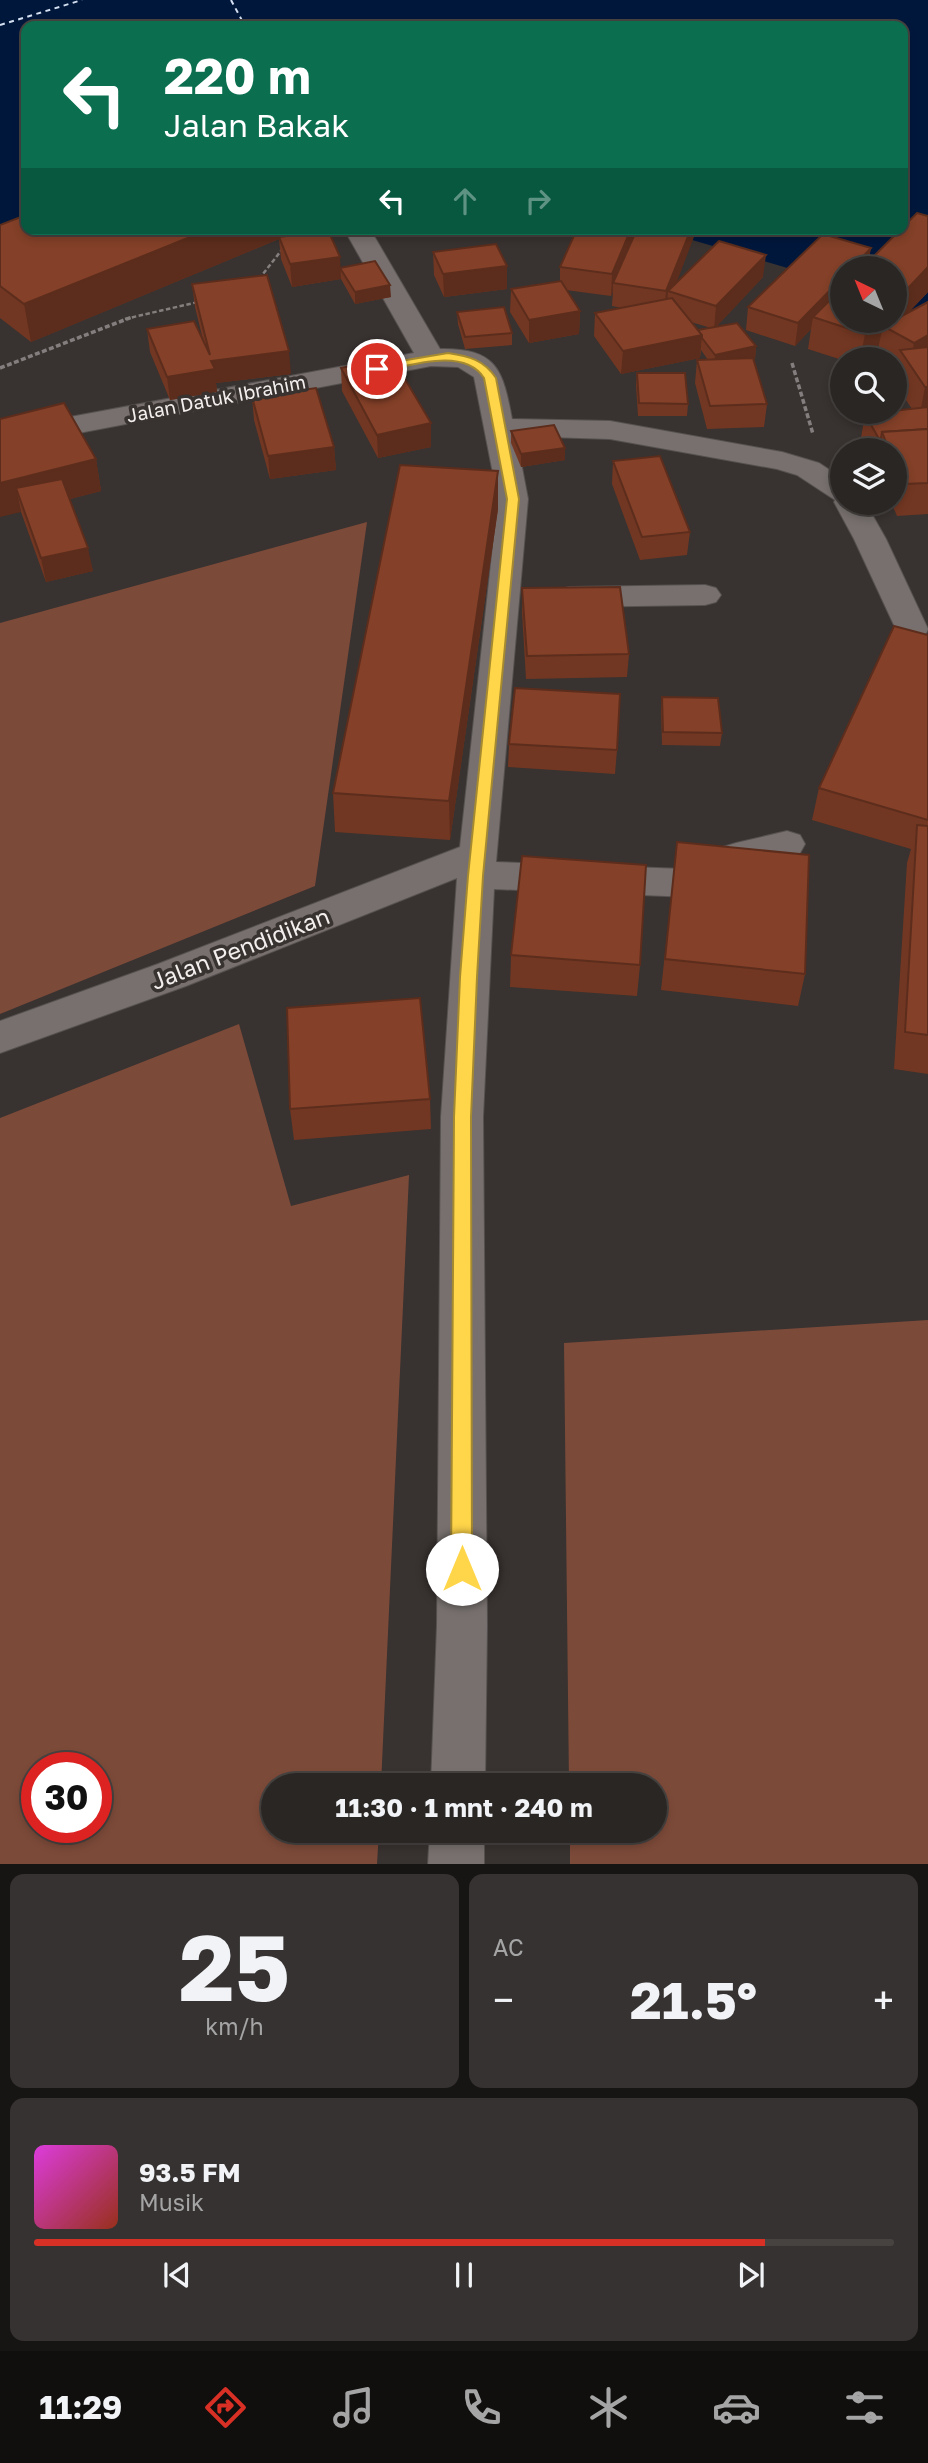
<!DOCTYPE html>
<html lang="id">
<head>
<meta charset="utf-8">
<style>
  body { margin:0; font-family:"Golos Text",sans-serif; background:#363231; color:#f1f3f6; height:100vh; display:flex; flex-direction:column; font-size:26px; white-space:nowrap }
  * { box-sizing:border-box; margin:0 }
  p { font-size:23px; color:#a5a5a6 }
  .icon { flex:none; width:38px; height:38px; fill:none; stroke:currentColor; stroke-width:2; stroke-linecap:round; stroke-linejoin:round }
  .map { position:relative; height:1864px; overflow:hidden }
  .panel { display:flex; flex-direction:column; gap:10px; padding:10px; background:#171514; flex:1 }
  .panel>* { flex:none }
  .hud { position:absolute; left:21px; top:21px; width:887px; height:214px; border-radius:14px; box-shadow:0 4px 10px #0003,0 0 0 2px #464341; background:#0b6e4f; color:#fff; overflow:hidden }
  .needle { width:46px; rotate:317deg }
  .buttons { position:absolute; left:830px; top:256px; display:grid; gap:14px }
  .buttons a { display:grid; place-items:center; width:77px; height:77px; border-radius:50%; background:#2a2624; box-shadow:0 4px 10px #0003,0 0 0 2px #464341; font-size:35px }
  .speed { position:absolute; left:21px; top:1752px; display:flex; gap:14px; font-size:35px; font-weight:700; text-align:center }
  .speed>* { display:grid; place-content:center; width:91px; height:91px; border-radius:50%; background:#2a2624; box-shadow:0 4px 10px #0003,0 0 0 2px #464341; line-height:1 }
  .speed .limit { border:10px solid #d22; background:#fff; color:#111 }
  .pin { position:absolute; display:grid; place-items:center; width:60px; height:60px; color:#fff; margin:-30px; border:4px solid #fff; border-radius:50%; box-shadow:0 2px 7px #0007 }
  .me { position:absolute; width:77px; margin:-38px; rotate:0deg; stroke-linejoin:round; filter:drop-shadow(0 0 5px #0008) }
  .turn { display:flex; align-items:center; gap:24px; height:147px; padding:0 28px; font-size:32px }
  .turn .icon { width:91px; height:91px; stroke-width:2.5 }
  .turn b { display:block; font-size:49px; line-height:60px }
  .lanes { display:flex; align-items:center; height:66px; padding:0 28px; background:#0003; justify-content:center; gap:35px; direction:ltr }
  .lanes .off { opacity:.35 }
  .big { font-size:52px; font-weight:700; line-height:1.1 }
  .panel .tile { flex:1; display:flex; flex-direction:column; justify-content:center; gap:10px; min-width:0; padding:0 24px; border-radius:14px; background:#363231 }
  .panel .dial { align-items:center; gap:0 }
  .dial b { font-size:91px; line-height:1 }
  .song { display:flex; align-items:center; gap:21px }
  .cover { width:84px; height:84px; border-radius:10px; background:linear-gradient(135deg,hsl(300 70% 55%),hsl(10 70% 35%)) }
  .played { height:7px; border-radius:4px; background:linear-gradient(90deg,#d93025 85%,#464341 85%) }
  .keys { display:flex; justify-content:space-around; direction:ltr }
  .heat { display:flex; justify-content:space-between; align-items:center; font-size:38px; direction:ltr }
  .panel .tiles { flex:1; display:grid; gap:10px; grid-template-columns:1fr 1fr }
  .tile:last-child { grid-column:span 2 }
  .trip { position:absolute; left:261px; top:1773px; width:406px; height:70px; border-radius:35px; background:#2a2624; box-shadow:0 4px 10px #0003,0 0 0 2px #464341; font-weight:700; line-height:70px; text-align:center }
  .tab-bar { display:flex; height:112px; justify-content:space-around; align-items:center; background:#110f0e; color:#a5a5a6 }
  .tab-bar .icon { width:49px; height:49px }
  .tab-bar .selected { color:#d93025 }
  .tab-bar b { font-size:32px; color:#f1f3f6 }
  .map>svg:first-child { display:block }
  .green { fill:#7c4a39; fill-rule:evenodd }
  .water { fill:#00173c }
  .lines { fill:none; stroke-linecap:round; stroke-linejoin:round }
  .ferry { stroke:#d4e0f1; stroke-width:2; stroke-dasharray:5 4.5; stroke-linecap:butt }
  .minor-casing { stroke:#565150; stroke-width:2 }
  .path-far1 { stroke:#847f7e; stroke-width:2.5; stroke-dasharray:4.5 2.5; stroke-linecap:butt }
  .path { stroke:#847f7e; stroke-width:3.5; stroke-dasharray:5 2.5; stroke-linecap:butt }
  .minor { fill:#77706e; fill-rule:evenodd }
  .wall { fill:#723722; fill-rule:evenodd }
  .shaded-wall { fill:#5c2d1c }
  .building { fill:#844028; stroke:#5c2d1c; stroke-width:2 }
  .route { fill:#ffd54a; stroke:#a68a30; stroke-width:2 }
  .labels { text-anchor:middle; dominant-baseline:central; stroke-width:7; stroke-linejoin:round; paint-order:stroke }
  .far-street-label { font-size:19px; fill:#f3efee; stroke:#383230 }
  .street-label { font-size:23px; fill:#f3efee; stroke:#383230 }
</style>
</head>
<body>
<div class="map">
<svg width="928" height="1865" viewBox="0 0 928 1865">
  <rect width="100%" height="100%" fill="#383230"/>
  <g class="green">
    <path d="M367 522 315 886 0 1014V623Z"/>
    <path d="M239 1024 291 1206 409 1175 381 1785H273V1830L379 1831 377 1864H0V1118ZM37 1768H96V1827H37Z"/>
    <path d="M928 1320V1864H570V1831L654 1830V1785H569L564 1343Z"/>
  </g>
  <path class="water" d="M0 0H928V370L894 320V268H842V284L655 229H903V26H26V229L0 240Z"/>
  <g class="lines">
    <g class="ferry">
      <path d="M231 0 245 26"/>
      <path d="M0 25 82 0"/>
    </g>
    <defs>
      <g id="minor">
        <path d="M344 229H370L440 349C497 348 503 370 512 419L610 421 782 452 819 463 842 478V502H865L886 539 928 629 924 638 912 641 900 638 854 539 834 502 835 500 797 475 777 469 610 439 516 436 528 499 496 862 684 869 723 847 736 843 787 831 800 835 805 844 800 853 747 868 703 893 690 897 494 889 483 1117 487 1625 485 1785H431L437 1625 441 1117 457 878 186 986 0 1053V1021L158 964 460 847 498 499 474 377 458 367 431 366 0 448V430L414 353Z"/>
        <path d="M705 585 716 588 721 595 716 602 705 605 569 607 558 604 553 597 558 590 569 587Z"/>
        <path d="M430 1830H484V1865H428Z"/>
      </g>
    </defs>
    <use href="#minor" class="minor-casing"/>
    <g class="path-far1">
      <path d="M259 279 284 247"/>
      <path d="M125 319 198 302"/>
    </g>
    <g class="path">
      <path d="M792 363 813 434"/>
      <path d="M0 368 132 317"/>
    </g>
    <use href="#minor" class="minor"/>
  </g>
  <g class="wall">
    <path d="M928 216V292L908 313 928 302V514L897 516 891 502H894V450H868L861 438 865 414 912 409 894 382 898 360 878 349 879 344 865 359H842V360L808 349 811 329 795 346 746 330 748 307 871 248 868 262Z"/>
    <path d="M0 225 287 236 391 297 355 304 341 279 292 287 281 259 279 239 31 342 0 318Z"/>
    <path d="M433 252 507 289 444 297 434 275Z"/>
    <path d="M560 267 677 283 763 277 716 327 756 346 755 359H754L767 404 764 427 707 429 695 383 697 360H708L701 350 700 358 621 374 594 336 595 313 623 308 612 306 613 291 611 296 566 290 580 311 579 334 529 343 510 312 511 289 560 281ZM691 322 711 328 698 330Z"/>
    <path d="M192 284 291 374 216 383 217 392 170 400 150 352 147 329 203 340 195 307Z"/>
    <path d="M457 312 512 333V345L465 349 458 324Z"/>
    <path d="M341 368 431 423V447L378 458 342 391Z"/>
    <path d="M637 373 688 404 687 416H638L636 385Z"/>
    <path d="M252 397 334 447 336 470 270 479 254 420Z"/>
    <path d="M0 419 96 459 101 491 70 499 93 571 46 582 21 512Z"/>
    <path d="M511 431 565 448V460L521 467 511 443Z"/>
    <path d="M613 461 690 532 687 555 640 560 612 484Z"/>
    <path d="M498 471V509L450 840 335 832 333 793Z"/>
    <path d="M522 588 629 654 627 677 526 679 522 612Z"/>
    <path d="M928 635V1074L894 1069 907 863 911 849 812 820 819 788Z"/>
    <path d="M662 697 722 733 720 746 662 745 661 710Z"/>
    <path d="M509 744 617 750 615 774 508 767Z"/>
    <path d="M677 842 805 974 798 1006 661 990Z"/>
    <path d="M511 955 640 965 637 996 510 987Z"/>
    <path d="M430 1099 431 1129 294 1140 290 1109Z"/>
  </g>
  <g class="shaded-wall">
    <path d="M210 229H303L31 342 24 304Z"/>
    <path d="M631 229H638L613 283V291L611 296 612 274Z"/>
    <path d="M691 229H697L673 292 668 291 667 308 664 314 666 291Z"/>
    <path d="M871 248 867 268H852Z"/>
    <path d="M766 255 763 277 714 329 716 306Z"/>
    <path d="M340 257 341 279 292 287 290 264Z"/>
    <path d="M507 266V289L444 297 443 274Z"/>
    <path d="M928 267V292L891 331 883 326 879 344 865 359H860L865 334 878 320H894V303Z"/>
    <path d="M842 278V297L813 317 811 329 795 346 798 323Z"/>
    <path d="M390 285 391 297 355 304V292Z"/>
    <path d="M580 311 579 334 529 343V320Z"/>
    <path d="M702 335 700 358 621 374 623 351Z"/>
    <path d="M928 335V356L910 364 914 343Z"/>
    <path d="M756 346 755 359 714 367 715 355Z"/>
    <path d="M289 351 291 374 216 383 217 392 170 400 167 377 211 361Z"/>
    <path d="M925 387H928V418L919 419Z"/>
    <path d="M431 423V447L378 458 377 435Z"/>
    <path d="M334 447 336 470 270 479 268 456Z"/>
    <path d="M565 448V460L521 467V454Z"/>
    <path d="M96 459 101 491 24 511 16 488 21 512 0 517V483Z"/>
    <path d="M498 471V509L450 840 449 801Z"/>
    <path d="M88 548 93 571 46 582 41 558Z"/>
  </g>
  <g class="building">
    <path d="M917 213 928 216V267L894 303V268H862L901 229H903V227Z"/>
    <path d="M26 215V229H210L24 304 0 286V225Z"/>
    <path d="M577 229H631L612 274 560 267Z"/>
    <path d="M637 229H691L666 291 613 283Z"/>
    <path d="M328 230 340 257 290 264 279 237Z"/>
    <path d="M823 234 871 248 852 268H842V278L798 323 748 307Z"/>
    <path d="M719 241 766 255 716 306 668 291Z"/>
    <path d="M496 244 507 266 443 274 433 252Z"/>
    <path d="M375 261 390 285 355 292 340 268Z"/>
    <path d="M267 275 289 351 211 361 215 369 167 377 147 329 194 321 210 355 192 284Z"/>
    <path d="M561 281 580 311 529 320 511 289Z"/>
    <path d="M842 288V320H878L865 334 813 317Z"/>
    <path d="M672 298 702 335 623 351 595 313Z"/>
    <path d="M928 302V335L914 343 883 326Z"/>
    <path d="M504 307 512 333 465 337 457 312Z"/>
    <path d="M737 323 756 346 715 355 702 338V335L698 330Z"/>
    <path d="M928 347V387H925L900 350Z"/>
    <path d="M392 357 431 423 377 435 341 368Z"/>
    <path d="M753 358 767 404 710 406 697 360Z"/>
    <path d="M637 373H685L688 404 639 403Z"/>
    <path d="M316 388 334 447 268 456 252 397Z"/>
    <path d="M64 403 96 459 0 483V419Z"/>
    <path d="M928 407V429L882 432 881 438 879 439 865 414Z"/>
    <path d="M554 425 565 448 521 454 511 431Z"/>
    <path d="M928 429V483L904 484 894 461V450H889L882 432Z"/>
    <path d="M660 456 690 532 642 537 613 461Z"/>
    <path d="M400 465 498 471 449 801 333 793Z"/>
    <path d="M62 479 88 548 41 558 16 488Z"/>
    <path d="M620 587 629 654 527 656 522 588Z"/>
    <path d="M894 626 928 635V820L819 788Z"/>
    <path d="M515 688 620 694 617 750 509 744Z"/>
    <path d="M662 697 718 698 722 733 663 732Z"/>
    <path d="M917 825 928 826V1035L905 1032Z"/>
    <path d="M677 842 809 855 805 974 665 959Z"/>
    <path d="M522 856 646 865 640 965 511 955Z"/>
    <path d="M420 998 430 1099 290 1109 287 1008Z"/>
  </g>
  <path class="route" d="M448 353C469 356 484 360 496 378L519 499 483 876 477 977 471 1117 472 1569 469 1576 462 1579 454 1576 451 1569 454 1117 460 977 468 876 507 499 484 378C463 346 407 367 377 372L371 369 377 365Z"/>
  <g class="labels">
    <g class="far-street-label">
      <text transform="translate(216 398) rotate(-11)">Jalan Datuk Ibrahim</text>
    </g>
    <g class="street-label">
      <text transform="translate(240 948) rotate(-21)">Jalan Pendidikan</text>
    </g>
  </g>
</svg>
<div class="buttons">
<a><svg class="needle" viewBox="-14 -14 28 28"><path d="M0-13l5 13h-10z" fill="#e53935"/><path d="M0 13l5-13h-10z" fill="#a5a5a6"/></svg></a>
<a><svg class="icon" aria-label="search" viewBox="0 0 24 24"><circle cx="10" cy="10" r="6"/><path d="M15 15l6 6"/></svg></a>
<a><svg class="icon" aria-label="layers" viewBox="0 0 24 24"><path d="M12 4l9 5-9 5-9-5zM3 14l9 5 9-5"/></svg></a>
</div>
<div class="speed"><div class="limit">30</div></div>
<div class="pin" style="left:377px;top:369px;background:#d93025"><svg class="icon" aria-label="arrive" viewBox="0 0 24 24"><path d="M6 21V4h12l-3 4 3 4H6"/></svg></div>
<svg class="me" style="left:462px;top:1569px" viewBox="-20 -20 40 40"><circle r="19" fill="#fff"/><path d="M0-13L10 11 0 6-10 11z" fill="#ffd54a"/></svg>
<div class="trip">11:30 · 1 mnt · 240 m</div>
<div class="hud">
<div class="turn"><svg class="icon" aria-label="left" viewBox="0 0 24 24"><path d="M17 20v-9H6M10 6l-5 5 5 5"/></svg><div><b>220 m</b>Jalan Bakak</div></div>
<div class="lanes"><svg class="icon" aria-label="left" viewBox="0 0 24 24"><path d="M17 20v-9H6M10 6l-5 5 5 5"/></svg><svg class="icon off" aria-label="ahead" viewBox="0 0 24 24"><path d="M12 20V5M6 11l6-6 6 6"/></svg><svg class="icon off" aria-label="right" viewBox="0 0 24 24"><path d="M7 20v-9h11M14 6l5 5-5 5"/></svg></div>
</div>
</div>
<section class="panel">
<div class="tiles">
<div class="tile dial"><b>25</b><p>km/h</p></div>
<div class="tile"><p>AC</p>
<div class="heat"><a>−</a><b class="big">21.5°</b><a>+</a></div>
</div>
<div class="tile">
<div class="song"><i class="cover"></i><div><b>93.5 FM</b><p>Musik</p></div></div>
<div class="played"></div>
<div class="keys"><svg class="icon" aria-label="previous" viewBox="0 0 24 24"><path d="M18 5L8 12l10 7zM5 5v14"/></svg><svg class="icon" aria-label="pause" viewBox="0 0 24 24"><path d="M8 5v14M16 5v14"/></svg><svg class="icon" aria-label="next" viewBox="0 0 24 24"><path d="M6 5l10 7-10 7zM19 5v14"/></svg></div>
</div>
</div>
</section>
<nav class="tab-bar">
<b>11:29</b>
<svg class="icon selected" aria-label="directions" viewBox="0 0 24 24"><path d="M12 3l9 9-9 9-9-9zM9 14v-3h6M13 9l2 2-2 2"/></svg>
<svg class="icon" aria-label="music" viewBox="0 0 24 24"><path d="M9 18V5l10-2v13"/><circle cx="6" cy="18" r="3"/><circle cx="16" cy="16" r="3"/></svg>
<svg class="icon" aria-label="phone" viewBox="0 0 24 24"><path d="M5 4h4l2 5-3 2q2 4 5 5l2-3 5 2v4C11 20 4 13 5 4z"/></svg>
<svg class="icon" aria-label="climate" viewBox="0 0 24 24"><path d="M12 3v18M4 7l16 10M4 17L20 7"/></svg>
<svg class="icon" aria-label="car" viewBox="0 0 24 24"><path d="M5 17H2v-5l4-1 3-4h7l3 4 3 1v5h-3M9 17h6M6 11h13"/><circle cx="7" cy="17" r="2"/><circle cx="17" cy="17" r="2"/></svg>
<svg class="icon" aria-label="filters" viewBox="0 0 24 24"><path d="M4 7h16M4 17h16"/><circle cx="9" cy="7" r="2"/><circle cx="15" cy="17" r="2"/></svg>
</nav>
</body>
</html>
